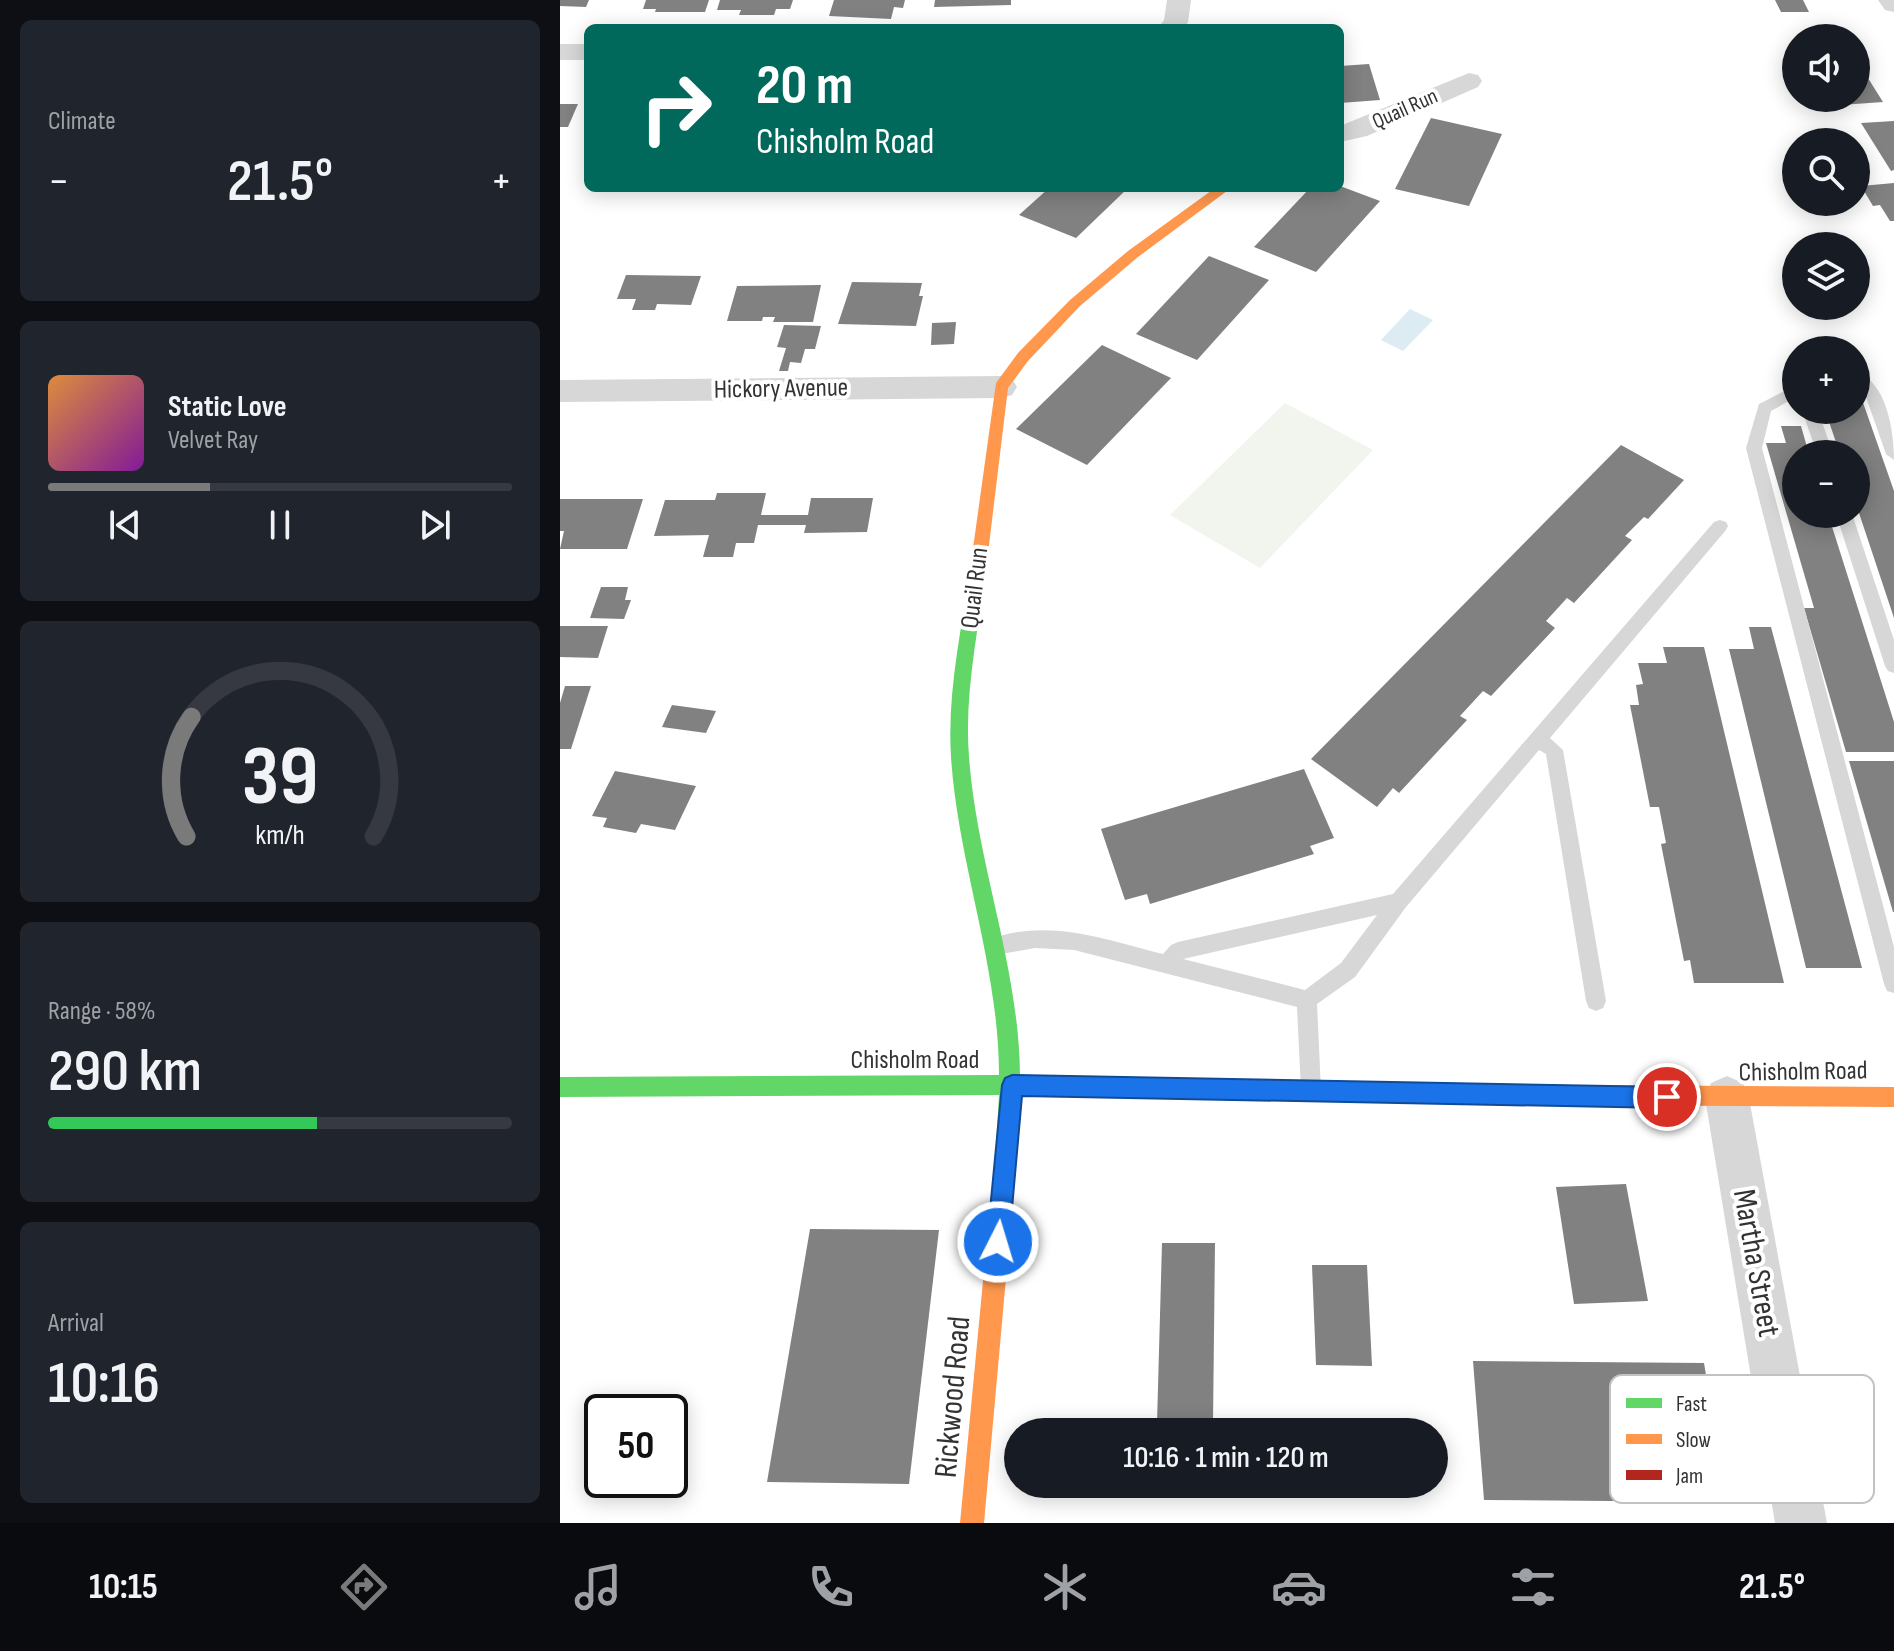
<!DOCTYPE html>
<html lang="en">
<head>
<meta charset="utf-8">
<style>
  body { margin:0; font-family:"Sofia Sans Condensed",sans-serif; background:#20242c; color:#f1f3f6; height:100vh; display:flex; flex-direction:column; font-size:30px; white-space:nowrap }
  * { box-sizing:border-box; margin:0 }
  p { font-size:26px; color:#9ea1a6 }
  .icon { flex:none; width:44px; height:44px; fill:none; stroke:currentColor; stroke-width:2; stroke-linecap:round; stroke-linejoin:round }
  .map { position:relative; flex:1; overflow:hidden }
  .side { display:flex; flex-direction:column; gap:20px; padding:20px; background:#0d0f14; width:560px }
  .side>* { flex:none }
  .hud { position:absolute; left:24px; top:24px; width:760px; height:168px; border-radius:12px; box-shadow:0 4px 20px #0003; background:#00695c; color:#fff; overflow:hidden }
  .buttons { position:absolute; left:1222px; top:24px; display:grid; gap:16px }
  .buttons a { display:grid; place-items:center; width:88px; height:88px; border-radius:50%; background:#171b24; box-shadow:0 4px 20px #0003; font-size:40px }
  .speed { position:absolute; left:24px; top:1394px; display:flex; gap:16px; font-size:40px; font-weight:700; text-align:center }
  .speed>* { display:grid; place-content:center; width:104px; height:104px; border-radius:50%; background:#171b24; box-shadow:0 4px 20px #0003; line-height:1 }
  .speed .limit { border:4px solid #111; border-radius:12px; background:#fff; color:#111 }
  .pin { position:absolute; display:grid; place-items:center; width:68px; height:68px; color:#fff; margin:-34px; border:4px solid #fff; border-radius:50%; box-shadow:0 2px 8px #0007 }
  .me { position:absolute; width:88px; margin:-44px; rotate:5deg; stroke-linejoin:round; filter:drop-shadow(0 0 6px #0008) }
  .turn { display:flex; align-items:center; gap:28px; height:168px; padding:0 40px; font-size:36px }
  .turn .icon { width:104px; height:104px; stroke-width:2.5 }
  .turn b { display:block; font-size:56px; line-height:68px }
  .big { font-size:60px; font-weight:600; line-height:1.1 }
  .side .card { flex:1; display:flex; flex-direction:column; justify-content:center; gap:12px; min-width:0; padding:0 28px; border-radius:12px; background:#20242c }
  .side .dial { align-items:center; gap:0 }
  .dial svg { height:208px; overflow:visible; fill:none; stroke:#363941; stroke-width:7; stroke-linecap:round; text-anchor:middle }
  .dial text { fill:#f1f3f6; stroke:none }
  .song { display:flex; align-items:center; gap:24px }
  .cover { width:96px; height:96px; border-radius:12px; background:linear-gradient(135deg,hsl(30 70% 55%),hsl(290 70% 35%)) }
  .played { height:8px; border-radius:4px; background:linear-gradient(90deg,#7a7a7a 35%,#363941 35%) }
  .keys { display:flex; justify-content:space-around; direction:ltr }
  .heat { display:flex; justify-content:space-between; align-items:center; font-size:44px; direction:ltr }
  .charge { height:12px; border-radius:6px; background:linear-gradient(90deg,#34c759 58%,#363941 0) }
  .trip { position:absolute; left:444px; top:1418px; width:444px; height:80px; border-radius:40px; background:#171b24; box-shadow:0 4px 20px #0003; font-weight:600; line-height:80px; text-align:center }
  .tabs { display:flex; height:128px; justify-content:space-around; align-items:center; background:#090b0e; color:#9ea1a6 }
  .tabs .icon { width:56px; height:56px }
  .tabs .on { color:#7a7a7a }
  .tabs b { font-size:36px; color:#f1f3f6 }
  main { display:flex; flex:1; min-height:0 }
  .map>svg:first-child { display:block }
  .green { fill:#f1f5ed }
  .water { fill:#ddebf3 }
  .building { fill:#818181 }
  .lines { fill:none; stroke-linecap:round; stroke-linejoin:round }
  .lane { fill:#d7d7d7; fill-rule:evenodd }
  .street { fill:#d7d7d7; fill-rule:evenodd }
  .fast { fill:#63d668; fill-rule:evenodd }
  .slow { fill:#ff974d; fill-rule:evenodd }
  .jam { fill:#b3261e; fill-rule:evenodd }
  .route { fill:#1a73e8; stroke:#114b97; stroke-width:2 }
  .labels { text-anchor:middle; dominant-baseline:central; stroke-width:8; stroke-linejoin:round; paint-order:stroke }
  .far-street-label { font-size:22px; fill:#333; stroke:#fff }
  .street-label { font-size:26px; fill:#333; stroke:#fff }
  .near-street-label { font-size:32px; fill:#333; stroke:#fff }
  .key { fill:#fff; stroke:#c2c2c2; stroke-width:2 }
  .key-label { font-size:22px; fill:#333 }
</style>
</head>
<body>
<main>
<section class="side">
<div class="card"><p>Climate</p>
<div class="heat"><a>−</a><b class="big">21.5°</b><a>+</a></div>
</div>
<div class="card">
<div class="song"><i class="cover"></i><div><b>Static Love</b><p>Velvet Ray</p></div></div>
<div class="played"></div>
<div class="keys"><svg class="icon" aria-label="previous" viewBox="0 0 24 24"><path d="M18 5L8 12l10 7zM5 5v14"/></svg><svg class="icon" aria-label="pause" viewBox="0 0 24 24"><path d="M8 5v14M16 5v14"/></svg><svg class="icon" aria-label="next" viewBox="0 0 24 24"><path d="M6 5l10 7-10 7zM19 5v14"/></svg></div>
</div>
<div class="card dial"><svg viewBox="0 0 100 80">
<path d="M14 69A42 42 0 1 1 86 69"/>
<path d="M14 69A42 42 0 0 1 16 23" stroke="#7a7a7a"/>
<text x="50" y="56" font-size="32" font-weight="700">39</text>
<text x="50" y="72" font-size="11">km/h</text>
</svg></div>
<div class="card"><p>Range · 58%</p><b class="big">290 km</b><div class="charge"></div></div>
<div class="card"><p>Arrival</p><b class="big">10:16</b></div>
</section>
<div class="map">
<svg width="1334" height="1523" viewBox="0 0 1334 1523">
  <rect width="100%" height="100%" fill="#fff"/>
  <path class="green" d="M725 403 813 450 700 568 610 515Z"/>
  <path class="water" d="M850 309 873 320 843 351 821 340Z"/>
  <g class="building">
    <path d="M0 0H29L26 7 0 6Z"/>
    <path d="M86 0H149L145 12H95L96 9H83Z"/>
    <path d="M160 0H233L230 9H216L214 15H179L181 10H157Z"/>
    <path d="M274 0H345L343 8 334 7 331 19 269 16Z"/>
    <path d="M375 0H451V5L374 7Z"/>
    <path d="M1215 0H1243L1249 12H1221Z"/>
    <path d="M1296 59 1323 102 1281 105 1277 98H1296Z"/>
    <path d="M809 64 820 100 780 103V66Z"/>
    <path d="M0 104H18L8 127H0Z"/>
    <path d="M871 118 942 134 909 206 835 189Z"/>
    <path d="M1334 121V170L1331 171 1301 123Z"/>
    <path d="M1334 183V221H1330L1320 205 1313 206 1301 186Z"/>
    <path d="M780 186 820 201 756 272 694 247 750 188Z"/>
    <path d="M489 188H568L516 238 459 215Z"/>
    <path d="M649 256 709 280 637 360 576 334Z"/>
    <path d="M66 275 141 276 131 305 97 304 95 310H72L76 299H57Z"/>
    <path d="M292 282 362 283 359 296H363L356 326 278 324Z"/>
    <path d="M261 285 253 322H213L215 317H203L202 321H167L177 286Z"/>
    <path d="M396 322 394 344 371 345 372 323Z"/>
    <path d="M224 325 261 326 255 349H245L241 363 230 362 228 371H219L226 348 217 347Z"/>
    <path d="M542 345 611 378 527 465 456 429Z"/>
    <path d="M1296 394H1300L1334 491V618L1296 504V454H1280L1265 410H1296Z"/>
    <path d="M1221 426H1241L1249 454H1236V514H1268L1334 722V752H1286L1244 608H1254L1206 443H1226Z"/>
    <path d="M1061 445 1124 480 1088 519 1084 517 1065 536 1072 540 1014 603 1007 598 986 621 995 628 931 696 923 691 900 716 907 720 839 793 833 788 817 807 751 759Z"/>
    <path d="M157 493H206L201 515H248L251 498H313L307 532 244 533 246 525H198L194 543H176L173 557H143L149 535 94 536 105 500H155Z"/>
    <path d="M0 499H83L67 549H0L4 531H0Z"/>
    <path d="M41 587H68L65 600H71L64 619 30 618Z"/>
    <path d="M0 626H48L38 658 0 657Z"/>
    <path d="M1189 627H1211L1302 968H1246L1169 649H1194Z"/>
    <path d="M1103 647H1144L1224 983H1134L1130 960 1124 961 1101 844 1106 843 1099 807H1090L1070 705H1079L1076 685 1083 684 1078 663H1107Z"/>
    <path d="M5 686H31L11 749H0V703Z"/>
    <path d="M112 705 156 711 146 733 102 727Z"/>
    <path d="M1289 761H1334V912H1333Z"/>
    <path d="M744 769 774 838 750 846 754 854 590 904 587 894 565 900 541 829Z"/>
    <path d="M55 771 136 786 115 830 81 824 76 833 43 827 47 818 32 816Z"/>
    <path d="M1066 1184 1088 1301 1014 1304 996 1187Z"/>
    <path d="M250 1229 379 1230 349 1484 207 1482Z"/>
    <path d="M602 1243H655L653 1423H597Z"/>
    <path d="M752 1265H807L812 1366 756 1365Z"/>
    <path d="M913 1361 1144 1363 1167 1502 924 1500Z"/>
  </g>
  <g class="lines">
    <g class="lane">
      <path d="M1296 371C1327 383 1334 431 1334 460L1326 454 1306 397 1296 386Z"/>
      <path d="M1236 385V397L1211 411 1202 448 1334 947V993L1327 991 1324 984 1186 448 1199 404Z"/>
      <path d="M1242 410H1258L1273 454H1257Z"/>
      <path d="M1276 514H1292L1334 640V673L1328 671 1325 666Z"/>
      <path d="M1160 520 1166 522 1168 526 1166 530 990 738 1003 750 1046 1001 1043 1008 1036 1011 1029 1008 1026 1001 986 754 979 750 846 907 795 977 757 1004 761 1090 758 1097 751 1100 744 1097 741 1090 737 1007 514 950 475 948 436 955 429 952 426 946 429 940C486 917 547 940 603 954L611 945 618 942 833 894 1154 522ZM817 915 781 963 745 990 623 959Z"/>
    </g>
    <g class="street">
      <path d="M607 0H631L628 22 624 28H598L604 20Z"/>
      <path d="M1318 0H1334V12L1325 10Z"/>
      <rect x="0" y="44" width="28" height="16"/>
      <path d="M909 73 918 75 922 81 918 87 807 136 780 142V126Z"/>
      <path d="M441 376 452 379 457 387 452 395 441 398 0 402V380Z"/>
      <path d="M1167 1076 1183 1083 1189 1098 1267 1523H1215L1145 1098 1151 1083Z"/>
    </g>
    <path class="fast" d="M418 564 426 570C418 632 404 695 409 757 417 865 459 966 460 1075L761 1081 768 1084 771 1091 768 1098 761 1101 460 1095 458 1144 454 1151 447 1155 440 1151 436 1144 439 1095 0 1097V1077L439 1075C439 966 398 864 391 757 387 694 401 632 410 570Z"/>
    <g class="slow">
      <path d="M655 188H671L578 257 520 306 468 361 448 388 426 570 424 575H412L410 570 436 383 458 353 510 300 568 251Z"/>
      <path d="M1012 1085 1334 1087V1107L1012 1105 1005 1102 1002 1095 1005 1088Z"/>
      <path d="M447 1133 454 1137 458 1144 424 1523H400L436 1144 440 1137Z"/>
    </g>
    <path class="jam" d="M761 1081 1012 1085 1019 1088 1022 1095 1019 1102 1012 1105 761 1101 754 1098 751 1091 754 1084Z"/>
  </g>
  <path class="route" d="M452 1075 1107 1087 1115 1090 1118 1097 1115 1105 1107 1108 462 1096 449 1242 446 1249 438 1253 430 1249 427 1242 442 1085 445 1078Z"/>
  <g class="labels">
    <g class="far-street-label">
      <text transform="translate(845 109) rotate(-24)">Quail Run</text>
    </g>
    <g class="street-label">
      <text transform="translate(221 389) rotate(-1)">Hickory Avenue</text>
      <text transform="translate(415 588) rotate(-83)">Quail Run</text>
      <text x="355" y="1060">Chisholm Road</text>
      <text transform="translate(1243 1072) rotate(-1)">Chisholm Road</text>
    </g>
    <g class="near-street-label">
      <text transform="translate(1196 1263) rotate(80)">Martha Street</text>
      <text transform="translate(393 1397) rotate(-85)">Rickwood Road</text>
    </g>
  </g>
  <rect x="1050" y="1375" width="264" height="128" rx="12" class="key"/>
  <rect x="1066" y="1398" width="36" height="10" fill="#63d668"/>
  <rect x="1066" y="1434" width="36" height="10" fill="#ff974d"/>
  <rect x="1066" y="1470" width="36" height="10" fill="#b3261e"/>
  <g class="key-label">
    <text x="1116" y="1411">Fast</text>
    <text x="1116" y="1447">Slow</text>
    <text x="1116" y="1483">Jam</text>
  </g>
</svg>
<div class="buttons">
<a><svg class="icon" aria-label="sound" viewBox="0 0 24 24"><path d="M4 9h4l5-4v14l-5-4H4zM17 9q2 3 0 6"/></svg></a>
<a><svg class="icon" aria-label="search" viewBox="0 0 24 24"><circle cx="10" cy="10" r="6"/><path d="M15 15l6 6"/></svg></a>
<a><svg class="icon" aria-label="layers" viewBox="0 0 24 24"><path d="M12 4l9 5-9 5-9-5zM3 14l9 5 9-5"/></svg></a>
<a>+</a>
<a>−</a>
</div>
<div class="speed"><div class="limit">50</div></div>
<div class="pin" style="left:1107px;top:1097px;background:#d93025"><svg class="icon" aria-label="arrive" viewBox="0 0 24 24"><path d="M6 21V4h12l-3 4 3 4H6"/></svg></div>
<svg class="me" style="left:438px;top:1242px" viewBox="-20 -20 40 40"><circle r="17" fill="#1a73e8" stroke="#fff" stroke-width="3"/><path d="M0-11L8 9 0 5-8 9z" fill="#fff"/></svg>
<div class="trip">10:16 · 1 min · 120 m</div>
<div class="hud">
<div class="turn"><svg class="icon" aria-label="right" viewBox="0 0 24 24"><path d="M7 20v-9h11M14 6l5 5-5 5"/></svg><div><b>20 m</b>Chisholm Road</div></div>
</div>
</div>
</main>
<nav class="tabs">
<b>10:15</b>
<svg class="icon on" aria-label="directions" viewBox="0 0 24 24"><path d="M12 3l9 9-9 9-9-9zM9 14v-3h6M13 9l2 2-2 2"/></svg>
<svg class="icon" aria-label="music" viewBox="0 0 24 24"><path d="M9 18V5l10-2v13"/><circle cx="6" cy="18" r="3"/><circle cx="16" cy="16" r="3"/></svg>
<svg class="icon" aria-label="phone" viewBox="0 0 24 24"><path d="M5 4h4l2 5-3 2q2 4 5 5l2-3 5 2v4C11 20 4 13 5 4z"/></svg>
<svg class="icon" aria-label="climate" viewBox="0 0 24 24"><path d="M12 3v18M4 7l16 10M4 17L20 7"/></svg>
<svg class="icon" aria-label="car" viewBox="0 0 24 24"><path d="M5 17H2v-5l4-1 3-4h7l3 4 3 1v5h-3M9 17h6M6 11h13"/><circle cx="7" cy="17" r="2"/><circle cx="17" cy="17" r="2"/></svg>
<svg class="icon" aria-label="filters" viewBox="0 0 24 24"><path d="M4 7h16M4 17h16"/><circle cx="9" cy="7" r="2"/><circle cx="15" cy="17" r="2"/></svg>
<b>21.5°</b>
</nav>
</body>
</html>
